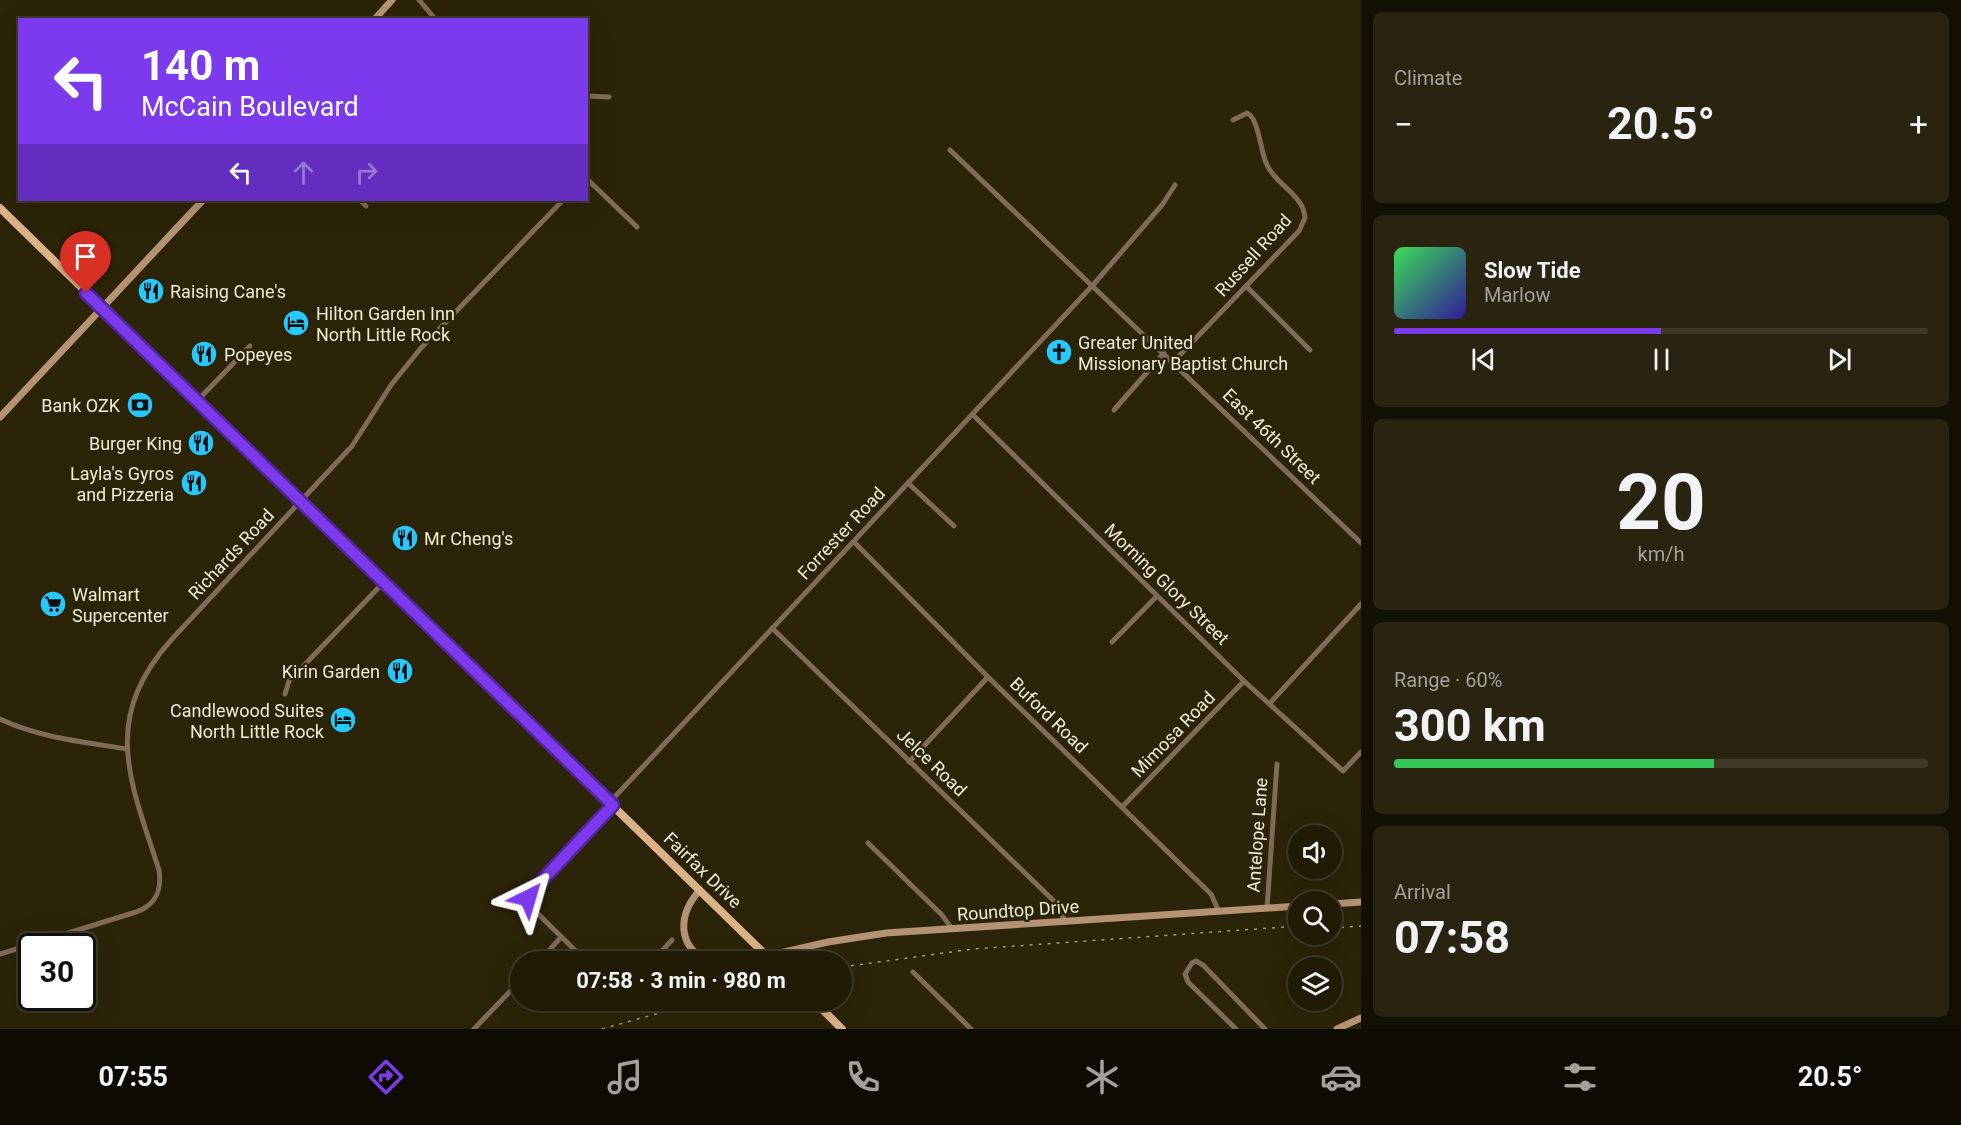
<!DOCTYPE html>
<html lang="en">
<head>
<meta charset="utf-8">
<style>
  body { margin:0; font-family:Roboto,sans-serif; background:#292410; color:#f1f3f6; height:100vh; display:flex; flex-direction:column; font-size:22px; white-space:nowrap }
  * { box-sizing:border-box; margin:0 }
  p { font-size:20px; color:#a2a19b }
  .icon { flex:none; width:33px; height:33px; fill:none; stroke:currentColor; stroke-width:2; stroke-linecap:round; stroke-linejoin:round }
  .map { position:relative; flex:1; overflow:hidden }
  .drawer { display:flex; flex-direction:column; gap:12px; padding:12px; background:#120f03; width:600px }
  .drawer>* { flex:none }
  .top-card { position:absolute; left:18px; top:18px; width:570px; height:183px; border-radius:0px; box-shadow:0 6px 24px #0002,0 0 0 2px #3e3928; background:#7c3aed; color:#fff; overflow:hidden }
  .fabs { position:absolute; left:1288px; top:825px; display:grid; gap:12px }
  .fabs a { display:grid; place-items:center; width:54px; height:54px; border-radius:50%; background:#211b06; box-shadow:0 6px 24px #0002,0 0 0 2px #3e3928; font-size:30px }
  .speed { position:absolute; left:18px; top:933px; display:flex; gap:12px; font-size:30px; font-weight:700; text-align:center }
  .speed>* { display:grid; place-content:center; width:78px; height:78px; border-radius:50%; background:#211b06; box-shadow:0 6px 24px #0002,0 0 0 2px #3e3928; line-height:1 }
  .speed .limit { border:3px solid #111; border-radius:9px; background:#fff; color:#111 }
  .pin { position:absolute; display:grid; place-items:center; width:51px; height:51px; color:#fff; margin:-62px -26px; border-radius:50% 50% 50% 0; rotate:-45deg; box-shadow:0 0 6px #0007 }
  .pin .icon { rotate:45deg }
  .me { position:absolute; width:66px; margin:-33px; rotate:40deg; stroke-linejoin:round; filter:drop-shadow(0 0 4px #0008) }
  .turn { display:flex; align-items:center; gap:21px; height:126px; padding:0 24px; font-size:27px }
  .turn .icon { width:78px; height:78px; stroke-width:2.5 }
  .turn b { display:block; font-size:42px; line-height:51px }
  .lanes { display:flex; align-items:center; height:57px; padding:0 24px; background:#0003; justify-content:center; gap:30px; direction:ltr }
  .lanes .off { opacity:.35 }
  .big { font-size:45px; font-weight:700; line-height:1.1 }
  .drawer .tile { flex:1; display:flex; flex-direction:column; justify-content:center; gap:9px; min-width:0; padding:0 21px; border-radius:9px; background:#292410 }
  .drawer .dial { align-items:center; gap:0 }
  .dial b { font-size:78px; line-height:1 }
  .song { display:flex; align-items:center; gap:18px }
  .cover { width:72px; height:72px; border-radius:9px; background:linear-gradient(135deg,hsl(130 70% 55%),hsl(250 70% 35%)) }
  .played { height:6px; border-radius:3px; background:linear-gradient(90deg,#7c3aed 50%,#3e3928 50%) }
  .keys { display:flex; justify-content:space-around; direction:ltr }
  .heat { display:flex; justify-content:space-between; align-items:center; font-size:33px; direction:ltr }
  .charge { height:9px; border-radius:4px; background:linear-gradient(90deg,#34c759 60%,#3e3928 0) }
  .trip { position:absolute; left:510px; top:951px; width:342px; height:60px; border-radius:30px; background:#211b06; box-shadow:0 6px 24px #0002,0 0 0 2px #3e3928; font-weight:700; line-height:60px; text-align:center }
  .dock { display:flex; height:96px; justify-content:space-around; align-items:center; background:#0d0b02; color:#a2a19b }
  .dock .icon { width:42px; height:42px }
  .dock .selected { color:#7c3aed }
  .dock b { font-size:27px; color:#f1f3f6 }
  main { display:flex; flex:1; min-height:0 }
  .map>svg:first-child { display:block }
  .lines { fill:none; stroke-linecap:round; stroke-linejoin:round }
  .street { stroke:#7f6b57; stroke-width:5 }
  .secondary { stroke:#b39373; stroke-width:7 }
  .primary { stroke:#dbb288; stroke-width:8 }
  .rail { stroke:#a09a85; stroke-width:1.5; stroke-dasharray:3 6; stroke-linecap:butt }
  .route-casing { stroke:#51269a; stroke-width:15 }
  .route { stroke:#7c3aed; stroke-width:10 }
  .labels { text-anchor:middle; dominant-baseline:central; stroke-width:5; stroke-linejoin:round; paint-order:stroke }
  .street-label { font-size:18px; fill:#eee9d9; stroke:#2c2408 }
  .poi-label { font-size:18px; fill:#eee9d9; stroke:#2c2408; text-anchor:start }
</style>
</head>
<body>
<main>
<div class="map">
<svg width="1361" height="1029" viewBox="0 0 1361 1029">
  <rect width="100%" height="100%" fill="#2c2408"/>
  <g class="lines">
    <g class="street">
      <path d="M419 0 436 20"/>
      <path d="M586 96 609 97"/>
      <path d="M950 150 1361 543"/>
      <path d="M586 178 637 227"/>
      <path d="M360 200 366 206"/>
      <path d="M1246 286 1310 350"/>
      <path d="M1173 362 1299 231 1305 218C1304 195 1276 185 1267 165 1260 151 1259 118 1247 113L1233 120"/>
      <path d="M197 401 250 346"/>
      <path d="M1114 410 1164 353"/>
      <path d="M973 415 1244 681 1343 771 1361 752"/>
      <path d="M908 483 954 526"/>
      <path d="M854 542 988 677 1211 894 1219 912"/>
      <path d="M772 628 1058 905 1065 922"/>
      <path d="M1112 642 1157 596"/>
      <path d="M285 694 289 681 383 583"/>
      <path d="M1270 703 1361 604"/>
      <path d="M0 719C40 738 84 742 127 749"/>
      <path d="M909 762 988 677"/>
      <path d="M610 802 1093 285 1162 205 1175 185"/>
      <path d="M1122 807 1244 681"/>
      <path d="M868 843 942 915 952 929"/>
      <path d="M1267 908 1277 764"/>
      <path d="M0 954 136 912C156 905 162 891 159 870 130 780 100 719 172 639L352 446 391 385 421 348 563 200"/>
      <path d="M539 962 561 937"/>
      <path d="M587 962 532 908 528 899 531 892 613 805"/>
      <path d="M652 962 672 940"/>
      <path d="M913 972 971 1029"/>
      <path d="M474 1029 520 981"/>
      <path d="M1236 1029 1188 982 1185 974 1192 963 1196 961 1203 965 1265 1029"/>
    </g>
    <g class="secondary">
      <path d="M374 20 392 0"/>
      <path d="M0 417 203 200"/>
      <path d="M700 890C678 914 676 946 709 962"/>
      <path d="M1332 904 1361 902"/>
      <path d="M741 962 828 942 886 933 1299 906"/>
      <path d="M1337 1029 1361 1018"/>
    </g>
    <g class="primary">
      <path d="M0 208 773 962"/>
      <path d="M813 1000 842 1029"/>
    </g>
    <g class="rail">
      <path d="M1332 928 1361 926"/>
      <path d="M842 967 973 949 1299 926"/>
      <path d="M602 1029 706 1000"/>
    </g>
  </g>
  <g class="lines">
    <defs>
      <path id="route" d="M86 293 613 805 531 892 528 898"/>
    </defs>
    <use href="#route" class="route-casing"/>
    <use href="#route" class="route"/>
  </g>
  <defs>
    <symbol id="restaurant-disc" viewBox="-11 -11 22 22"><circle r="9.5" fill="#26c9fe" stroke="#2c2408"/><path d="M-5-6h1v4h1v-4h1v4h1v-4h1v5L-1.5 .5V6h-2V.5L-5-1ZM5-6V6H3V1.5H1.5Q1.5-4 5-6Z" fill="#111"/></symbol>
    <symbol id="hotel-disc" viewBox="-11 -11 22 22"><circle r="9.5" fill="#26c9fe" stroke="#2c2408"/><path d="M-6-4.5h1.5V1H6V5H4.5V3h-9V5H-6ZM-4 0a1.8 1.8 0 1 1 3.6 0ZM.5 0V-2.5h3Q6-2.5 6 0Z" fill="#111"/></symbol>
    <symbol id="church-disc" viewBox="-11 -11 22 22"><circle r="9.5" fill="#26c9fe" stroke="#2c2408"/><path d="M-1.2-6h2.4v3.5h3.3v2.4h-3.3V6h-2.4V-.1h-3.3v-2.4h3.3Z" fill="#111"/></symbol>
    <symbol id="bank-disc" viewBox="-11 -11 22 22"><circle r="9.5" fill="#26c9fe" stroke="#2c2408"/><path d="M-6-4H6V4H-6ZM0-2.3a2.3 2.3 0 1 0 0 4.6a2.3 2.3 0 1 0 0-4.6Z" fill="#111"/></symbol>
    <symbol id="supermarket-disc" viewBox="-11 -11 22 22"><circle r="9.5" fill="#26c9fe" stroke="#2c2408"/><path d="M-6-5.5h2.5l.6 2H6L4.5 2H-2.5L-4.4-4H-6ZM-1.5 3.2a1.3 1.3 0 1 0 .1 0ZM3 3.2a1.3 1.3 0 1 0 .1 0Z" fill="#111"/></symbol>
  </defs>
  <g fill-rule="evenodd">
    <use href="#restaurant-disc" x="136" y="276" width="30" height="30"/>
    <use href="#hotel-disc" x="281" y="308" width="30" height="30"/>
    <use href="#church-disc" x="1044" y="337" width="30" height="30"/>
    <use href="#restaurant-disc" x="189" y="339" width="30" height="30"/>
    <use href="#bank-disc" x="125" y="390" width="30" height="30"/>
    <use href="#restaurant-disc" x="186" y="428" width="30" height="30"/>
    <use href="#restaurant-disc" x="179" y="468" width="30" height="30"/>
    <use href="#restaurant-disc" x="390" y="523" width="30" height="30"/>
    <use href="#supermarket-disc" x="38" y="589" width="30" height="30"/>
    <use href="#restaurant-disc" x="385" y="656" width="30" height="30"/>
    <use href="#hotel-disc" x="328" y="705" width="30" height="30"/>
  </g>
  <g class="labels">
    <g class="street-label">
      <text transform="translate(1253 255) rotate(-48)">Russell Road</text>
      <text transform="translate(1272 436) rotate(44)">East 46th Street</text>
      <text transform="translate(841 533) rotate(-47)">Forrester Road</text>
      <text transform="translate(231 554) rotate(-47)">Richards Road</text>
      <text transform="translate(1167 584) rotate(44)">Morning Glory Street</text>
      <text transform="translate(1049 715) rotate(44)">Buford Road</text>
      <text transform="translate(1173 734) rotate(-46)">Mimosa Road</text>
      <text transform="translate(932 762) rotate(44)">Jelce Road</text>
      <text transform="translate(1257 835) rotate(-86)">Antelope Lane</text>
      <text transform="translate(703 870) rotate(44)">Fairfax Drive</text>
      <text transform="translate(1018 910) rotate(-4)">Roundtop Drive</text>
    </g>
    <g class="poi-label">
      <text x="170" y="291">Raising Cane's</text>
      <text x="316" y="313">Hilton Garden Inn<tspan x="316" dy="21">North Little Rock</tspan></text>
      <text x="1078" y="342">Greater United<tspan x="1078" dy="21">Missionary Baptist Church</tspan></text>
      <text x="224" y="354">Popeyes</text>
      <text x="120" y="405" text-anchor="end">Bank OZK</text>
      <text x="182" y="443" text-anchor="end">Burger King</text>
      <text x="174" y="473" text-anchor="end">Layla's Gyros<tspan x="174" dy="21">and Pizzeria</tspan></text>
      <text x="424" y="538">Mr Cheng's</text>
      <text x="72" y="594">Walmart<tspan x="72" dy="21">Supercenter</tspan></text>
      <text x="380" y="671" text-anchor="end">Kirin Garden</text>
      <text x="324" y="710" text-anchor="end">Candlewood Suites<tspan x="324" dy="21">North Little Rock</tspan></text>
    </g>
  </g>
</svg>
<div class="fabs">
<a><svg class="icon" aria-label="sound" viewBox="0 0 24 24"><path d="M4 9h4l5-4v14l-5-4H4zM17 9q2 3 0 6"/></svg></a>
<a><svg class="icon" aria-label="search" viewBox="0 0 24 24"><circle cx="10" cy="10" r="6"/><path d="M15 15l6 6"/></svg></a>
<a><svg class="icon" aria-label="layers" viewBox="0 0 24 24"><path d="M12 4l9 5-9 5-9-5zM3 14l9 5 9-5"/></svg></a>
</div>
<div class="speed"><div class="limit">30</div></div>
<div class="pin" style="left:86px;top:293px;background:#d93025"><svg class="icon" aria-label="arrive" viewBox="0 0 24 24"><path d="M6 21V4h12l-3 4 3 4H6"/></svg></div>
<svg class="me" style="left:528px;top:898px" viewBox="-20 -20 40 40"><path d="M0-17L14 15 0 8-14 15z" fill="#7c3aed" stroke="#fff" stroke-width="4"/></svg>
<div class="trip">07:58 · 3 min · 980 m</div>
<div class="top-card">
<div class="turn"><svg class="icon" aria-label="left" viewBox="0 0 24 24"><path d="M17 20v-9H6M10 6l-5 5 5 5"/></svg><div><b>140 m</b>McCain Boulevard</div></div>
<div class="lanes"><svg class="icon" aria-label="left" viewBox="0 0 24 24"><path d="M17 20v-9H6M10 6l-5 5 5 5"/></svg><svg class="icon off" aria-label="ahead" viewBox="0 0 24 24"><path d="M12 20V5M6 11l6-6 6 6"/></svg><svg class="icon off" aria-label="right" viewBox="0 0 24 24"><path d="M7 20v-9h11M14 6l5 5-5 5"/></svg></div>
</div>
</div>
<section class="drawer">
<div class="tile"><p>Climate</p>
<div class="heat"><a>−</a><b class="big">20.5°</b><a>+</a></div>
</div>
<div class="tile">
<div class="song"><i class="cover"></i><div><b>Slow Tide</b><p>Marlow</p></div></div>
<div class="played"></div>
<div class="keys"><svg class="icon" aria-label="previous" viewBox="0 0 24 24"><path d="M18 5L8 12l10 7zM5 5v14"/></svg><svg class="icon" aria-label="pause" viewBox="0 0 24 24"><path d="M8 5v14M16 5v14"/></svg><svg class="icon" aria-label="next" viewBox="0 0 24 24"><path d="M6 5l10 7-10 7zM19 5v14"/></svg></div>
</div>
<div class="tile dial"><b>20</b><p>km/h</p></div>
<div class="tile"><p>Range · 60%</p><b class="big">300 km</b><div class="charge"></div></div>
<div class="tile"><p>Arrival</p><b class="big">07:58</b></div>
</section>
</main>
<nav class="dock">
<b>07:55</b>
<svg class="icon selected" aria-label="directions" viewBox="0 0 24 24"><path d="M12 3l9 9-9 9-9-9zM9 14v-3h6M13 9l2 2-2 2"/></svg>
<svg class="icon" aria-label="music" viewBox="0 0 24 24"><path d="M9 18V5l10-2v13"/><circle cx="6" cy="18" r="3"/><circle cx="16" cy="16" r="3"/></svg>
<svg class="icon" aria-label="phone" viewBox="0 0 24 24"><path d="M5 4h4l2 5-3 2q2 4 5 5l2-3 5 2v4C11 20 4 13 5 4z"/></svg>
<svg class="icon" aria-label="climate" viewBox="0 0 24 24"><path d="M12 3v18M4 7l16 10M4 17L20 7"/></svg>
<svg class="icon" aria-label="car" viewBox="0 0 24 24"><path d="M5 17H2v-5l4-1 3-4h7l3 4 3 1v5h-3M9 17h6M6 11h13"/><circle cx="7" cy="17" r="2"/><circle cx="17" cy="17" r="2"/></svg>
<svg class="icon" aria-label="filters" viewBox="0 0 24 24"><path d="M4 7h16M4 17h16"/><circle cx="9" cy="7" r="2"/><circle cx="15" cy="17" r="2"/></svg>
<b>20.5°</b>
</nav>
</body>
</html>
